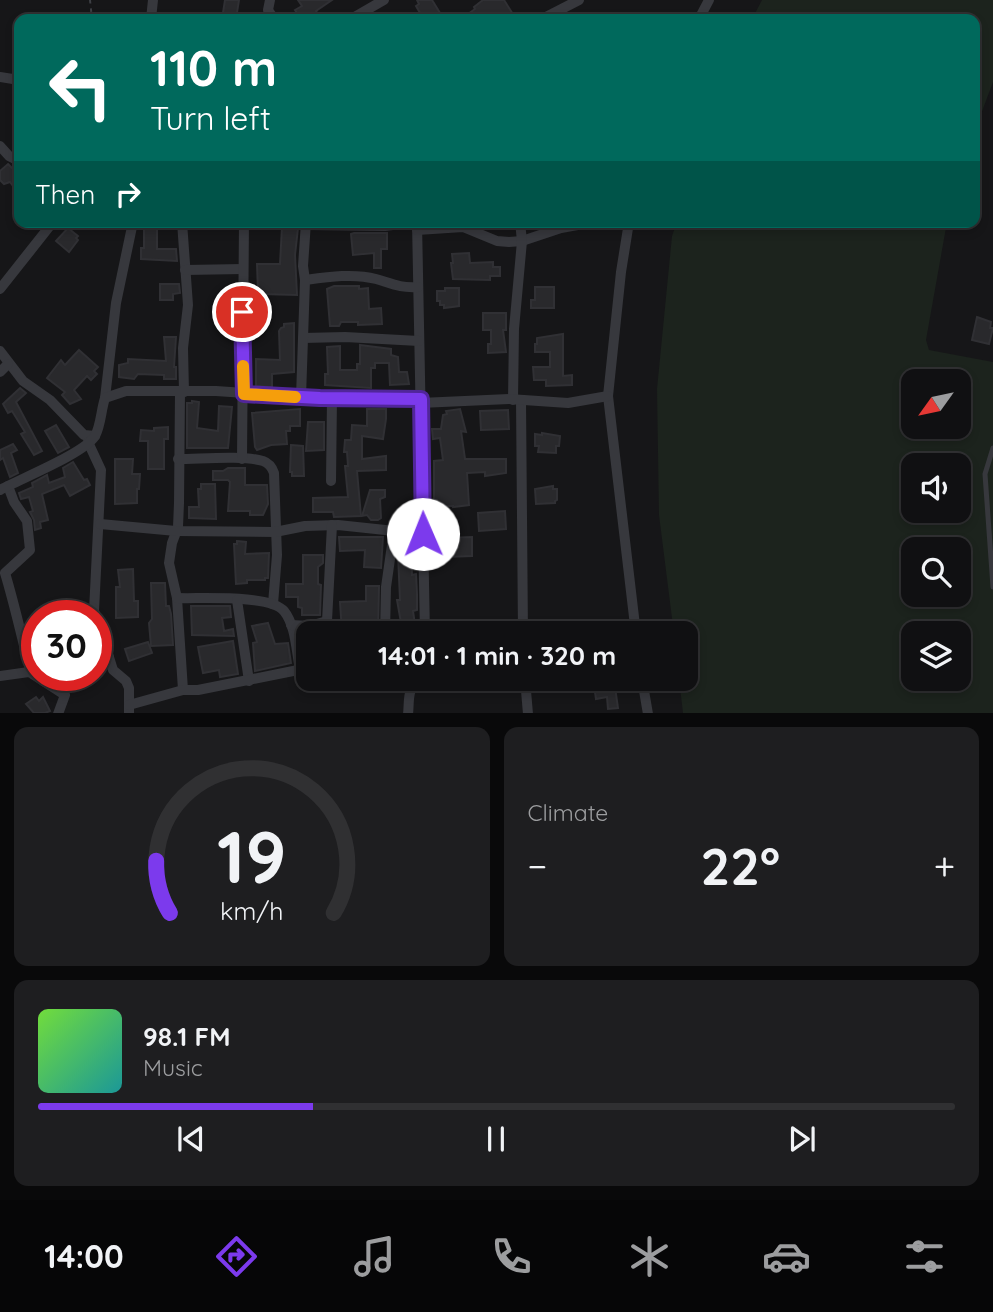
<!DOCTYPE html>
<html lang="en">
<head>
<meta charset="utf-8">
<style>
  body { margin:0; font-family:Quicksand,sans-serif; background:#1e1e20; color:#f1f3f6; height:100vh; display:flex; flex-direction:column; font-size:26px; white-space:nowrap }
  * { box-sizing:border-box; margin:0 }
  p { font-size:23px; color:#9c9d9f }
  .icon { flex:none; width:38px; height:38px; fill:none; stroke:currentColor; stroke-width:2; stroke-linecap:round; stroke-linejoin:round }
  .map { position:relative; height:713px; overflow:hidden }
  .panel { display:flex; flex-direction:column; gap:14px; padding:14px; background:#09090a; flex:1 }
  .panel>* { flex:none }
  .banner { position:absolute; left:14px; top:14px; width:966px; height:214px; border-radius:14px; box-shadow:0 4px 10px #0003,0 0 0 2px #303032; background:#00695c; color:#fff; overflow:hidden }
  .needle { width:46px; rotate:237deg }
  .fabs { position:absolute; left:901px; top:369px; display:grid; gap:14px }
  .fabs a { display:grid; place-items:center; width:70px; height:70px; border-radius:14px; background:#101012; box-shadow:0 4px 10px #0003,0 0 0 2px #303032; font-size:35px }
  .speed { position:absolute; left:21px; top:600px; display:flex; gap:14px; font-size:35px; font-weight:700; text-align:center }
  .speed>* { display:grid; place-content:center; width:91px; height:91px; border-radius:50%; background:#101012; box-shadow:0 4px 10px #0003,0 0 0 2px #303032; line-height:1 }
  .speed .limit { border:10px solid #d22; background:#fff; color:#111 }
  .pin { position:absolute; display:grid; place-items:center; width:60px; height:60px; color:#fff; margin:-30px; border:4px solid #fff; border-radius:50%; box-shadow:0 2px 7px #0007 }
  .me { position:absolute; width:77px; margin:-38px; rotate:359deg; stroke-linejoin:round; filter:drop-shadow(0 0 5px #0008) }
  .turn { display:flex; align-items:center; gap:24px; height:147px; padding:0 21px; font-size:32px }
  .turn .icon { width:91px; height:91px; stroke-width:2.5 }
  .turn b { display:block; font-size:49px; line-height:60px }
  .then { display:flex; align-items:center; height:66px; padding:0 21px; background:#0003; gap:14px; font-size:26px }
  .big { font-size:52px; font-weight:800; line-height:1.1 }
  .panel .tile { flex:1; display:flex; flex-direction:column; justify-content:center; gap:10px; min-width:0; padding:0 24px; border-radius:14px; background:#1e1e20 }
  .panel .dial { align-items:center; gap:0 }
  .dial svg { height:182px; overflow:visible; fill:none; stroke:#303032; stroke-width:7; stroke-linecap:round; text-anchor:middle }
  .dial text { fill:#f1f3f6; stroke:none }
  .song { display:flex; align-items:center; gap:21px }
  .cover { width:84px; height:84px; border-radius:10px; background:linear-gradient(135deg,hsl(100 70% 55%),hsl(180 70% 35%)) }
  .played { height:7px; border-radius:4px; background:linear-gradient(90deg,#7c3aed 30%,#303032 30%) }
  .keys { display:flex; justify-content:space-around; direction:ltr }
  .heat { display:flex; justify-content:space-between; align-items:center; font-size:38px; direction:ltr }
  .panel .tiles { flex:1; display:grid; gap:14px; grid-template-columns:1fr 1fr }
  .tile:last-child { grid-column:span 2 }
  .trip { position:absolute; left:296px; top:621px; width:402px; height:70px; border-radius:14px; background:#101012; box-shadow:0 4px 10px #0003,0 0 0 2px #303032; font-weight:800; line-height:70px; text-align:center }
  .menu { display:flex; height:112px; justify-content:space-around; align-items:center; background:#060607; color:#9c9d9f }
  .menu .icon { width:49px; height:49px }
  .menu .active { color:#7c3aed }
  .menu b { font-size:32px; color:#f1f3f6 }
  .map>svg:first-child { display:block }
  .green { fill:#1c231d; fill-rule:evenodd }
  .building { fill:#29292c; stroke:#303034; stroke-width:2 }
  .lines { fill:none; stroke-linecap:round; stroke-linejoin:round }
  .path { stroke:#3d3f44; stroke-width:2; stroke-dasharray:3.5 5; stroke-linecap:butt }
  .service { stroke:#37383d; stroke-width:5 }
  .minor { stroke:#37383d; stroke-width:10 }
  .route-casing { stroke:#51269a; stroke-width:18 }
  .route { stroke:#7c3aed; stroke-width:12 }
  .slow { stroke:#f59e0b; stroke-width:12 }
</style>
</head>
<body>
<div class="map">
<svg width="993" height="714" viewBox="0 0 993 714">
  <rect width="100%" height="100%" fill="#161618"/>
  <g class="green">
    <path d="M762 0H993V82L975 130V19H752Z"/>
    <path d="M677 222H947L926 340 929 350 993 362V713H683L679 679H686V634H674L659 515 657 389 672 236ZM914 382H959V427H914ZM914 466H959V511H914ZM914 550H959V595H914ZM914 634H959V679H914Z"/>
  </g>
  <g class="building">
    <path d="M225 0H239L236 19H222Z"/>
    <path d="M298 0H332L316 11 321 19H301L295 10 302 6Z"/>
    <path d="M417 0H432L440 13 429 19 426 16 423 18 416 6 419 4Z"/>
    <path d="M483 0H504L516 19H506L505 16 500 19H461L475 9 474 7Z"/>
    <path d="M8 164 19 175V181L13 186 10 182 4 184 0 180V171Z"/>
    <path d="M144 222H157V249H176L177 261 141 259V248H144Z"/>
    <path d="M282 227 298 228 295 255 297 295 261 294 258 292 257 264H280Z"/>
    <path d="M68 228 78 236 76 238 78 240 69 252 56 241Z"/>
    <path d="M354 233H387V249H381V268H374V253L353 255 351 234Z"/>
    <path d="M469 253 470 263 493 262V267H500V276H490V280L453 279 451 263H453L452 254Z"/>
    <path d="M160 284H179L180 293 173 294V300H160Z"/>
    <path d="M334 286H359V289L368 288 369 309 381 308 382 324 358 325V322H341L339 326H330L327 289Z"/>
    <path d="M535 287H554V308H531V300H535Z"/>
    <path d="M445 288H459V306L444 308V305H440V301H437V291H445Z"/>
    <path d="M483 313H506V330H503L506 352 488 353V344H491V330H483Z"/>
    <path d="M977 317 991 322 990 328H993L989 344 972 340Z"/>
    <path d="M294 323V372L272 374V387L256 386V359L280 360 279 331 281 328 284 327V324Z"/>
    <path d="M563 334V376L572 375V385L546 386V380H534L533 367H550V352H535V344H537V338Z"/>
    <path d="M164 337H176L174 367H176V379H164V375L138 374 134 379 119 377V365L128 363V359L166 361Z"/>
    <path d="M360 345 391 349V355L398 357 399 372H407L409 384 390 385 389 363H375V368H371V388L325 385V374H328L327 347 340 346V370H357V364H360Z"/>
    <path d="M79 350 98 367 94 371 97 374 91 380 87 376 74 390 81 399 70 404 62 395 65 392 47 378 61 360 65 365Z"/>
    <path d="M20 388 26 393 16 402 42 451 34 455 21 434 25 432 12 411 8 413 3 404Z"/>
    <path d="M192 401 199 402 197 428 218 431 219 406 232 407 228 448H187V403H192Z"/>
    <path d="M300 409V426H290V431H286L287 444 271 445 257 450 255 447 252 413Z"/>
    <path d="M367 409H386V419L383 439 362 436V459L386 456V470L357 471 361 516 334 517 333 512H313V498L348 497 345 466H348L347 452H344L345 440H351L352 425 367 426Z"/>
    <path d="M460 409 466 432 461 431 465 459H506V473L485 476V472L467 473 469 505 453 507V506H437V500H434V461L443 460 440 438 433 439 432 429H441L443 415 447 414 446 411Z"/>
    <path d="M508 410 509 429 481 430 480 411Z"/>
    <path d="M308 422H324V450L306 451Z"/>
    <path d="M56 425 69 447 58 453 45 431Z"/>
    <path d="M168 427V439H164V469H148V441H140L141 430 154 431V428Z"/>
    <path d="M542 433 560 436 559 446H556V453L538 452 539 446H535V434L542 435Z"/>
    <path d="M13 444 17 450 11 453 18 473 10 477 3 458 0 460V450Z"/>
    <path d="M291 445 303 446 304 476H292V472H290Z"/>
    <path d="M115 459H133L132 474H140L139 489H137V503L115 504Z"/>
    <path d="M73 462 84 480 87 479 90 485 70 496 64 485 42 494 48 520 40 522 41 528 35 530 34 520 30 512 33 511 29 497 21 499 19 493 33 487 32 483 47 475 49 483 65 477 63 468Z"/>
    <path d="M228 468H245V485H267L268 504 263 515H250V511H228L230 482 228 480H213V471H223Z"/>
    <path d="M201 484H215L216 519 189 518V507H199L198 489H201Z"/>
    <path d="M553 486V489H557V500L555 501V503L536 504 535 489Z"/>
    <path d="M370 490H385V497L380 499 381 518 378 520H371L367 515 362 516Z"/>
    <path d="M505 511 506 529 479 531 478 513Z"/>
    <path d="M339 537H383L381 568 364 567 365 550 340 551Z"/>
    <path d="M472 537V556L446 557V538Z"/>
    <path d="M400 540H411L412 575 416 574 417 594V610L413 611 415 625H417L416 634H403L397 600H400L398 554Z"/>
    <path d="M237 541 246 542 245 554 269 553 268 578H265V580H247V583L236 584 234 544H237Z"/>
    <path d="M303 555H323V563L318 567V584L321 585 320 615H302V608L298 607V597H286V584H303Z"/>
    <path d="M133 569 134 601H138V617L116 618V587H120L118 570Z"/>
    <path d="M151 583H165L166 606H169L171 614 173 645 151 646 149 623 152 619Z"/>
    <path d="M366 586H379L378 634 342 632 340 602 366 601Z"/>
    <path d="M191 606H230L231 617 222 618 224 631 233 629 234 636 192 635Z"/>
    <path d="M268 623 275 644 288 643 291 663 255 671 253 643 257 642 252 626Z"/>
    <path d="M233 641 238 674 220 677 219 670 203 673 198 647Z"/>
    <path d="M148 642 152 653 129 661 125 649Z"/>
    <path d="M593 679 614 680 618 708 608 709 607 697 596 699Z"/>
    <path d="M36 697 39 701 43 697 50 711 45 713H34L26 704Z"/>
  </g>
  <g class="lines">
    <path class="path" d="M90 0 92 19"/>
    <path class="service" d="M993 448 985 474 993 587"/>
    <g class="minor">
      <path d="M270 0 268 10 274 19"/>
      <path d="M151 19 153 0"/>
      <path d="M351 19 384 0"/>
      <path d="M528 19 546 17 579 0"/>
      <path d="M699 19 709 0"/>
      <path d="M0 77 19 80"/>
      <path d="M0 146 9 156 19 161"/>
      <path d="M182 222 188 305 183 348 184 392"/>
      <path d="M417 222 425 634"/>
      <path d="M629 222 621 272 608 396 636 634"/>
      <path d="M306 225 385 226 417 222"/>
      <path d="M417 230 463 227 497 241 509 242 522 241 561 228 594 222"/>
      <path d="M185 270 243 269"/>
      <path d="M305 280C327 277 354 273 376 279 393 284 399 288 418 287"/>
      <path d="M0 289 53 222"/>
      <path d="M303 338 345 337 419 341"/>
      <path d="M0 351 23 381 50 400 84 435 95 436"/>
      <path d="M0 372 8 364"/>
      <path d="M180 392 179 503 178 527 172 543 169 563 177 598 183 690"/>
      <path d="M301 397 305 280 303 266 306 222"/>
      <path d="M105 398 116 303 133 222"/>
      <path d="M513 400 514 329 522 241 520 222"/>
      <path d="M521 400 523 634"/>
      <path d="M420 403 509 399 568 403 608 396"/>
      <path d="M88 442 101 470 94 611 96 616"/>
      <path d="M178 459C201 459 242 455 263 461 269 463 272 467 274 473L277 555 273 604"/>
      <path d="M242 459 244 222"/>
      <path d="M331 481 332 398"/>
      <path d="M8 486 14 502 27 521 30 550 5 573C15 606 22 639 31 673L65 695 58 714"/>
      <path d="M0 490C20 479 85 453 95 436 101 425 101 410 105 398L126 391H216L320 398 421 399"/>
      <path d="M100 524 176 531 275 532 305 526 338 525 423 534"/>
      <path d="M177 598C199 599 270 594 284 611 296 626 296 651 300 669"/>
      <path d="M237 600 249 681"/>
      <path d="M96 616 113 670 126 681 129 688V714"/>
      <path d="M291 625 310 626 327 621 332 525"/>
      <path d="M385 634 386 587 394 531"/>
      <path d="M96 658 109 657"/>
      <path d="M0 676 36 671"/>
      <path d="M525 679 528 714"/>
      <path d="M642 679 648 714"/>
      <path d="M129 705 183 690H198L308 668"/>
      <path d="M408 714C409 707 408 696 411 690 418 681 451 680 462 679"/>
    </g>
  </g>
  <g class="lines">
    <defs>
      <path id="route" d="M242 312 244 394 320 398 421 399 423 534"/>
    </defs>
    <use href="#route" class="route-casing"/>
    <use href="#route" class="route"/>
    <path class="slow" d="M243 366 244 394 295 397"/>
  </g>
</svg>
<div class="fabs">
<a><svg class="needle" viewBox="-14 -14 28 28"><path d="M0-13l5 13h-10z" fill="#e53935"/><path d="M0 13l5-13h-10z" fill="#9c9d9f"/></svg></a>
<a><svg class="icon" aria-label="sound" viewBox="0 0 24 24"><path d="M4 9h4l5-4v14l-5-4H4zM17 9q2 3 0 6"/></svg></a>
<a><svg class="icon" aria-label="search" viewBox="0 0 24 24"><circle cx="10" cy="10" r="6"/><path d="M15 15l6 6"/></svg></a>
<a><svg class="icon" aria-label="layers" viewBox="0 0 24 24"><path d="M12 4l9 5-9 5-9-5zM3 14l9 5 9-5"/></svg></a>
</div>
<div class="speed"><div class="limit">30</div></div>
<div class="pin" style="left:242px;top:312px;background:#d93025"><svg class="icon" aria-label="arrive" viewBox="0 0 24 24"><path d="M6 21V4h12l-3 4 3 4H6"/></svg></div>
<svg class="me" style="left:423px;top:534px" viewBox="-20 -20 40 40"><circle r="19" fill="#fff"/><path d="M0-13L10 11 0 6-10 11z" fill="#7c3aed"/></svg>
<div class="trip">14:01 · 1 min · 320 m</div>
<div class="banner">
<div class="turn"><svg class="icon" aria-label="left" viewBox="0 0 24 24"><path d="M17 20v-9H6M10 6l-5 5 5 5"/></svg><div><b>110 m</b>Turn left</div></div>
<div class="then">Then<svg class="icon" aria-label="right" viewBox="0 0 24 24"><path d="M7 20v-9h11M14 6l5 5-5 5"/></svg></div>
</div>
</div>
<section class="panel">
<div class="tiles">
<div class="tile dial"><svg viewBox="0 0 100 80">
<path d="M14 69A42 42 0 1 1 86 69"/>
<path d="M14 69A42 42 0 0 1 8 46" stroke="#7c3aed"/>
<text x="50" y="56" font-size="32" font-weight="700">19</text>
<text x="50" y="72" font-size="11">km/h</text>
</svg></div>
<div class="tile"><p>Climate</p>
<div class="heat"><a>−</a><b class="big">22°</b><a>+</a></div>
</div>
<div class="tile">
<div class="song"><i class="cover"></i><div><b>98.1 FM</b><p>Music</p></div></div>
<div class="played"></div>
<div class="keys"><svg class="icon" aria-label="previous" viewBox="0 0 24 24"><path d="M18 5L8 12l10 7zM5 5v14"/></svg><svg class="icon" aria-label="pause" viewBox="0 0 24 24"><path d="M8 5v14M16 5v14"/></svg><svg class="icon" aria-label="next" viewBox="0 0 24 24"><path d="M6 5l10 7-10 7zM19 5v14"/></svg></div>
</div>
</div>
</section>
<nav class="menu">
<b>14:00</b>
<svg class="icon active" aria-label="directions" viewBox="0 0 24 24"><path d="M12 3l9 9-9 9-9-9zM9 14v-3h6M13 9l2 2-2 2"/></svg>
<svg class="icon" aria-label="music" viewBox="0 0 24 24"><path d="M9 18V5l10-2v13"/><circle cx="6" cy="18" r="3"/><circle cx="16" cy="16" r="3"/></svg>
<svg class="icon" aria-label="phone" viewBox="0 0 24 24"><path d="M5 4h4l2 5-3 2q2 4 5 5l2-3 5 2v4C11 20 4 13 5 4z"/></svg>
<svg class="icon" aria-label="climate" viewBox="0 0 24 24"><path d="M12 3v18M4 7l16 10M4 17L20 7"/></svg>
<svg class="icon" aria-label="car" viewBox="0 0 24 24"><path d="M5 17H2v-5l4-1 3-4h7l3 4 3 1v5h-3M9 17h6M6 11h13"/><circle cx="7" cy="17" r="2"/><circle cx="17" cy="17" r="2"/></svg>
<svg class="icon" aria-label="filters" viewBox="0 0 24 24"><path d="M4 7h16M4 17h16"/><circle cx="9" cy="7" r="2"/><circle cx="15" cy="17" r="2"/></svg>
</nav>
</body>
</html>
